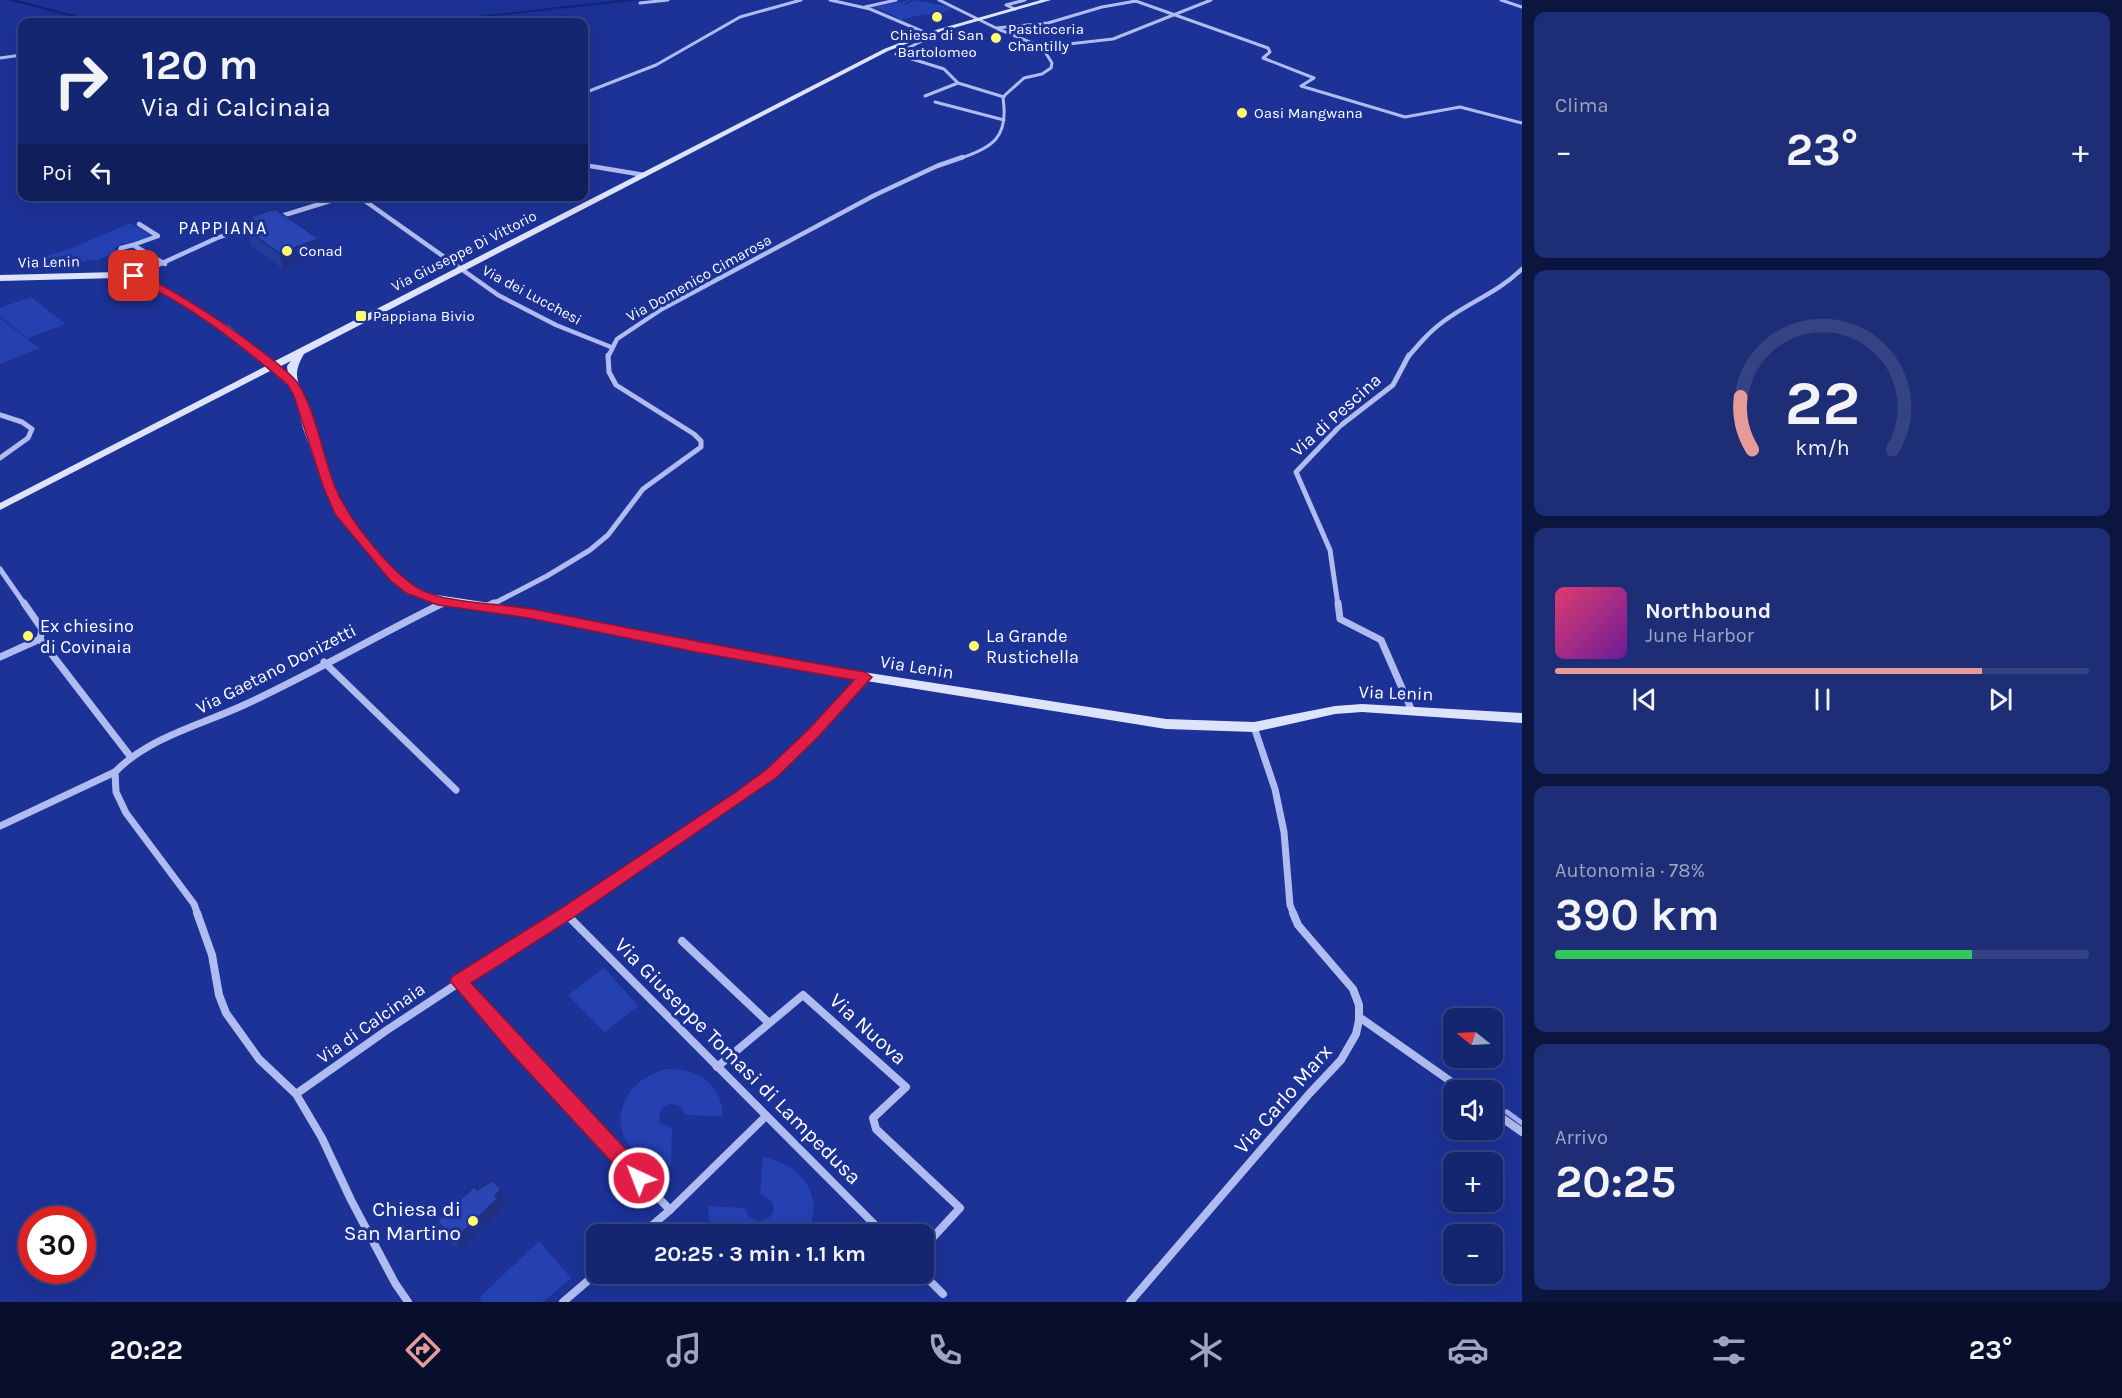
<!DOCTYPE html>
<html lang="it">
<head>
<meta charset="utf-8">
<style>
  body { margin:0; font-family:Karla,sans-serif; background:#1e2e76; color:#f1f3f6; height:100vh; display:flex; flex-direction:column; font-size:22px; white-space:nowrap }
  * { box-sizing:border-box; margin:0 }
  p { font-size:20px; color:#9da5c3 }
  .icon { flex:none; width:33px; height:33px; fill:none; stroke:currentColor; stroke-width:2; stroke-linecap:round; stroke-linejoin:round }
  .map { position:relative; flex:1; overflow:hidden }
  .side { display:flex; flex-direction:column; gap:12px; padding:12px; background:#0c153e; width:600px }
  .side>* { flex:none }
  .guide { position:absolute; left:18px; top:18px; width:570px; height:183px; border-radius:12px; box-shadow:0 6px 24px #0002,0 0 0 2px #344384; background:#152671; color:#f1f3f6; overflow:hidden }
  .needle { width:39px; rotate:288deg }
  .tools { position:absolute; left:1443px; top:1008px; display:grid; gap:12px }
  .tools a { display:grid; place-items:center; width:60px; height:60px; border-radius:12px; background:#152671; box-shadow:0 6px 24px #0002,0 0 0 2px #344384; font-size:30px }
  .speed { position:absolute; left:18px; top:1206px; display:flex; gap:12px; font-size:30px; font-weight:700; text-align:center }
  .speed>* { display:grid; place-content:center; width:78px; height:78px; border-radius:50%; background:#152671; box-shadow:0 6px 24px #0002,0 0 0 2px #344384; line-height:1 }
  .speed .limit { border:9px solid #d22; background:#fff; color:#111 }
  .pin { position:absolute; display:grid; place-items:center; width:51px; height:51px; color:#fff; margin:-26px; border-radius:12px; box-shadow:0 3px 9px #0006 }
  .me { position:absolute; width:66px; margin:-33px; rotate:317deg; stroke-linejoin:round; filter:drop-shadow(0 0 4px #0008) }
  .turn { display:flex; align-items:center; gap:21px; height:126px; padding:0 24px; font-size:27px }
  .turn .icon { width:78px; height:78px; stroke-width:2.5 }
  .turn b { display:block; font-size:42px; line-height:51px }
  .then { display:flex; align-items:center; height:57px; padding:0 24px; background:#0003; gap:12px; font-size:22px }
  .big { font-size:45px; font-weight:700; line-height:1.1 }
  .side .tile { flex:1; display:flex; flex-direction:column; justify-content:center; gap:9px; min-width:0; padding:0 21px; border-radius:12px; background:#1e2e76 }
  .side .dial { align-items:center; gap:0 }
  .dial svg { height:156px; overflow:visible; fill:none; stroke:#344384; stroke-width:7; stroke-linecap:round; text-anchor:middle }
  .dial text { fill:#f1f3f6; stroke:none }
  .song { display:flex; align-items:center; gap:18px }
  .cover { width:72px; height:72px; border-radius:9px; background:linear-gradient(135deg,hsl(340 70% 55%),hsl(280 70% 35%)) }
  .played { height:6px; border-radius:3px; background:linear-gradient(90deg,#e69b98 80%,#344384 80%) }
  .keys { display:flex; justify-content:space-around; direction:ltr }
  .heat { display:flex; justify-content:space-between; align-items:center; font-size:33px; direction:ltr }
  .charge { height:9px; border-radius:4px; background:linear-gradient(90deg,#34c759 78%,#344384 0) }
  .trip { position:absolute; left:586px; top:1224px; width:348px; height:60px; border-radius:12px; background:#152671; box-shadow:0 6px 24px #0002,0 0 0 2px #344384; font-weight:700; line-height:60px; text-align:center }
  .tab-bar { display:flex; height:96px; justify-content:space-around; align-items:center; background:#080f2d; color:#9da5c3 }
  .tab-bar .icon { width:42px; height:42px }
  .tab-bar .on { color:#e69b98 }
  .tab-bar b { font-size:27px; color:#f1f3f6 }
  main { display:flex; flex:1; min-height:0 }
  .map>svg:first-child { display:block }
  .green { fill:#2540b0 }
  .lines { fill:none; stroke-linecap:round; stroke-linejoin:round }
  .stream { stroke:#a3b3f2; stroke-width:5 }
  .canal { fill:#132475; fill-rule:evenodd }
  .street-far4 { stroke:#b0bcf0; stroke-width:3 }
  .street-far3 { stroke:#b0bcf0; stroke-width:4.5 }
  .street-far2 { stroke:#b0bcf0; stroke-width:5 }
  .street-far1 { stroke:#b0bcf0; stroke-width:7 }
  .street { stroke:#b0bcf0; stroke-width:8 }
  .secondary { fill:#dde3fb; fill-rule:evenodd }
  .wall { fill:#253b9c }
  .shaded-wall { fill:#1e307f }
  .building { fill:#2b45b5; stroke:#1e307f; stroke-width:1.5 }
  .route { fill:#e11d48; stroke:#92132f; stroke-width:1.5 }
  .poi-dot { fill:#fffa6e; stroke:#1c3297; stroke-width:2 }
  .labels { text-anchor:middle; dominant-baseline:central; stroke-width:6; stroke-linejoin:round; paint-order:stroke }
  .far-poi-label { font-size:15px; fill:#fff; stroke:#1c3297; text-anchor:start }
  .far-street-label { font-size:15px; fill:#fff; stroke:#1c3297 }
  .far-quarter-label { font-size:18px; letter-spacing:1.5px; fill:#fff; stroke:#1c3297 }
  .street-label { font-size:18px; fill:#fff; stroke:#1c3297 }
  .poi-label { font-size:18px; fill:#fff; stroke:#1c3297; text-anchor:start }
  .near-street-label { font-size:21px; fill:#fff; stroke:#1c3297 }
  .near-poi-label { font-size:21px; fill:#fff; stroke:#1c3297; text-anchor:end }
</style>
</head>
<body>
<main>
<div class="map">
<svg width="1522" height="1302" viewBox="0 0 1522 1302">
  <rect width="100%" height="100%" fill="#1c3297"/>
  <g class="green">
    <path d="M910 0 903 5 919 8 906 5 914 0 946 6 938 12 949 6 953 8 935 15 924 14 900 20 893 15 873 7Z"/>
    <path d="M130 223 153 236 137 242 120 244 114 249 118 252 95 261 88 260 80 263 77 260 50 259 46 256 75 247Z"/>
    <path d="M31 297 66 324 28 338 0 316V308Z"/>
    <path d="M0 318 39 348 0 364Z"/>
    <path d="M604 968 638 1006 605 1032 568 995Z"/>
    <path d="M666 1069C696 1068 722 1083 723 1116L685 1115 683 1109C672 1098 655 1107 660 1123L672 1128 671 1166C608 1161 602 1087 666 1069Z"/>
    <path d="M763 1157C801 1164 827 1197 806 1234H716L710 1224 708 1206 745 1208 748 1216 757 1221C770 1221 776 1213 772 1201L760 1194Z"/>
    <path d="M539 1241 571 1278 543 1302H482L479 1298Z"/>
  </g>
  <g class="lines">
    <path class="stream" d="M1507 1112 1522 1123"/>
    <g class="canal">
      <path d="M7 0H17L100 22H92Z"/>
      <path d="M620 0H640L441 22H425Z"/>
    </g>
    <g class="street-far4">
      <path d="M830 0 870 9 924 32 928 36 926 39 896 54 944 69 958 83 1004 97"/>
      <path d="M939 0 996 28 1048 23 1102 7 1136 1"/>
      <path d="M1133 0 1268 48 1270 52 1263 58 1314 78 1301 86 1405 117 1460 107 1522 123"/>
      <path d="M1501 0 1522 7"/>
      <path d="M640 3 668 0"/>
      <path d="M865 7 896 0"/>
      <path d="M1015 9 1006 5 1025 0"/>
      <path d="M998 29 1042 47"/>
      <path d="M0 58 22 55"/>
      <path d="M584 93 656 65 740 17 801 0"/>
      <path d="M925 96 958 83"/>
      <path d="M935 102 1004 120"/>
      <path d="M958 159C993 148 1009 137 1003 98L1005 95 1024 78 1042 74 1051 68 1052 63 1042 47 1113 39 1211 0"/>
    </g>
    <g class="street-far3">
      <path d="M584 165 644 175"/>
      <path d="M358 196 498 295 556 325 611 347"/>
      <path d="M278 217 346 196"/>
      <path d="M133 245 158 236 139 224"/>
      <path d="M150 270 120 251 121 248 133 245 165 264"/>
      <path d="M134 276 217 238 260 223"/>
      <path d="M608 357 617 339 662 309 875 195 937 166 963 157"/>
      <path d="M1408 357C1419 344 1430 331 1444 321 1471 301 1497 293 1522 269"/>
    </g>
    <g class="street-far2">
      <path d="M0 415 22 422 32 429 28 438 0 458"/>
      <path d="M0 569 25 605"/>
      <path d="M440 605 445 602"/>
      <path d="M491 605 547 576 590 550 608 535 643 489 701 447V441L694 434 616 385 609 372 608 355"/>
      <path d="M1338 605 1330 550 1296 472 1340 426 1393 385 1409 355"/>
    </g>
    <g class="street-far1">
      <path d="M24 603 42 629 40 639 130 756"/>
      <path d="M1338 603 1340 619 1381 640 1412 711"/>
      <path d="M488 606 494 603"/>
      <path d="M0 657 40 639"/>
      <path d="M324 662 456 790"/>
      <path d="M1254 727 1275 789 1284 832 1290 905 1294 915"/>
      <path d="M0 826 115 772"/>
      <path d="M198 915 194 904 126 813 116 792 115 772C149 737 201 725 244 705 311 674 376 636 443 603"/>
      <path d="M562 915 757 784 808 740 865 677"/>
    </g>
    <g class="street">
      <path d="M197 913 212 955 219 995 226 1013 259 1059 296 1094 322 1138 351 1200 395 1283 408 1302"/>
      <path d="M566 914 884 1234"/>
      <path d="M682 941 769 1023"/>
      <path d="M459 981 517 1047 670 1210"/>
      <path d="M1362 1019 1463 1090"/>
      <path d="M717 1067 803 995 906 1087 873 1118 876 1129 960 1208 924 1247"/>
      <path d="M296 1094 387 1030 565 913"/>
      <path d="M1492 1111 1522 1132"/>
      <path d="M642 1234 670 1210 766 1116"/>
      <path d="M923 1274 943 1294"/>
      <path d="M563 1302 597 1273"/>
      <path d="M1130 1302 1309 1094 1341 1060 1356 1034 1359 1020V1005L1353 989 1298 925 1293 913"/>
    </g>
    <path class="secondary" d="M1041 0H1051L929 35 888 51 304 354C289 379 302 385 308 409 316 439 328 477 341 504 351 524 395 574 414 586 418 589 425 591 430 594L529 609 779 659 1166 719 1254 722 1335 706 1362 704 1522 713V723L1362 712 1335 714 1254 732 1166 729 779 667 529 617 424 600 407 593 391 580 344 525 331 505 303 428 295 396 289 385 272 370 0 510V503L266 366 224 331 140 280 118 278 0 281V275L118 272 145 276 230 327 273 362 884 49 925 33ZM291 361 287 366 288 374 279 367Z"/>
  </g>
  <g class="wall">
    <path d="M250 217 319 239 323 255 283 269 251 246 247 230 253 228Z"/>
    <path d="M501 1189 505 1202 500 1207 501 1211 459 1251 442 1233 437 1221Z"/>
  </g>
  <g class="shaded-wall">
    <path d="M319 239 323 255 283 269 279 253Z"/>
    <path d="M501 1189 505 1202 500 1207 501 1211 459 1251 455 1239Z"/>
  </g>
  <g class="building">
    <path d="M275 209 319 239 279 253 247 230 261 225 250 217Z"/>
    <path d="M492 1181 501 1189 495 1196 498 1198 455 1239 437 1221 474 1187 477 1190Z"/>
  </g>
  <path class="route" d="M131 274C153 271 286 363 299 385 317 415 322 454 335 487 348 518 385 565 413 585 438 604 500 603 532 609 643 631 754 653 865 672L872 677 819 736 777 777 571 919 471 983 646 1171 649 1178 646 1184 639 1187 632 1184 511 1053 450 981 453 976 560 909 736 792 767 769 809 729 854 680 696 652 529 618 438 605 406 593 390 580 335 514 323 486 294 396 288 385C239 344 190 304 131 278Z"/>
  <g class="poi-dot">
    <circle cx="937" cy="17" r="6"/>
    <circle cx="996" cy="38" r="6"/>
    <circle cx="1242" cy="113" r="6"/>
    <circle cx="287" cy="251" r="6"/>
    <rect x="355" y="310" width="12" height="12" rx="3"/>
    <circle cx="28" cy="636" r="6"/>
    <circle cx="974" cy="646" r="6"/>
    <circle cx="473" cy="1221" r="6"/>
  </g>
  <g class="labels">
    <g class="far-poi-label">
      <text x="1008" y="29">Pasticceria<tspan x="1008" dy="17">Chantilly</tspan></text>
      <text x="937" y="35" text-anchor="middle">Chiesa di San<tspan x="937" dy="17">Bartolomeo</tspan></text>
      <text x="1254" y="113">Oasi Mangwana</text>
      <text x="299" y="251">Conad</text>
      <text x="373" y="316">Pappiana Bivio</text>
    </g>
    <g class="far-street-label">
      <text transform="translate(464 251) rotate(-27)">Via Giuseppe Di Vittorio</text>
      <text transform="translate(49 262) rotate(-1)">Via Lenin</text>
      <text transform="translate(699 278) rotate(-29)">Via Domenico Cimarosa</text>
      <text transform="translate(532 295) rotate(28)">Via dei Lucchesi</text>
    </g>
    <g class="far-quarter-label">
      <text x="223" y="228">PAPPIANA</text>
    </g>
    <g class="street-label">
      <text transform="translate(1336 415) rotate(-42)">Via di Pescina</text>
      <text transform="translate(917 667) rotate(9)">Via Lenin</text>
      <text transform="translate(276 669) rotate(-27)">Via Gaetano Donizetti</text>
      <text transform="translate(1396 693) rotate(2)">Via Lenin</text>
      <text transform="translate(371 1023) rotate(-35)">Via di Calcinaia</text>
    </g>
    <g class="poi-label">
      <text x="40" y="626">Ex chiesino<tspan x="40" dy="21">di Covinaia</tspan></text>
      <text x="986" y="636">La Grande<tspan x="986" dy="21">Rustichella</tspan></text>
    </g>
    <g class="near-street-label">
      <text transform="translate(868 1029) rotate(42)">Via Nuova</text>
      <text transform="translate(738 1061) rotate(45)">Via Giuseppe Tomasi di Lampedusa</text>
      <text transform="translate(1283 1099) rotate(-49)">Via Carlo Marx</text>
    </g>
    <g class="near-poi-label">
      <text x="461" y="1209">Chiesa di<tspan x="461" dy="24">San Martino</tspan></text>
    </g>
  </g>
</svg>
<div class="tools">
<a><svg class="needle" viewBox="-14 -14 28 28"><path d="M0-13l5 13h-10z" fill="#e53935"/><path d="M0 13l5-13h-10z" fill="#9da5c3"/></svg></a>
<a><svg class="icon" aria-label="sound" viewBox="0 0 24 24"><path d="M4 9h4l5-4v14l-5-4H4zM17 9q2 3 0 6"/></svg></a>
<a>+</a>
<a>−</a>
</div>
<div class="speed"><div class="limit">30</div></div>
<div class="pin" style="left:134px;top:276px;background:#d93025"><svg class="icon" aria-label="arrive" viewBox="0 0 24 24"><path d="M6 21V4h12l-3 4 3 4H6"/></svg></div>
<svg class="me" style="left:639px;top:1178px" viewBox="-20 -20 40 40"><circle r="17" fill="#e11d48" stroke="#fff" stroke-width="3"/><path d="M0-11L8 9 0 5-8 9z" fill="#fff"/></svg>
<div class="trip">20:25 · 3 min · 1.1 km</div>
<div class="guide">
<div class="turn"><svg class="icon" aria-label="right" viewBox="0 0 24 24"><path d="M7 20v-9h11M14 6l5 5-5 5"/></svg><div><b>120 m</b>Via di Calcinaia</div></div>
<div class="then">Poi<svg class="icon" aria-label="left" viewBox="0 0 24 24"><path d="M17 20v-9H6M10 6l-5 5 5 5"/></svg></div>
</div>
</div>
<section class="side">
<div class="tile"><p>Clima</p>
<div class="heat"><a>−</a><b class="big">23°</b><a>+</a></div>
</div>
<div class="tile dial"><svg viewBox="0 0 100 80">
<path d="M14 69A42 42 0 1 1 86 69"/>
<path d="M14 69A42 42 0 0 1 8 42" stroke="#e69b98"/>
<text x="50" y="56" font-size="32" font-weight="700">22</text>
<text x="50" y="72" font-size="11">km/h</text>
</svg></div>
<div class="tile">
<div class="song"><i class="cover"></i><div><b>Northbound</b><p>June Harbor</p></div></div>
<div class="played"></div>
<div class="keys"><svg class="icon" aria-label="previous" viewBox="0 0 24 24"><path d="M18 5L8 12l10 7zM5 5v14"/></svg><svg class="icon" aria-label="pause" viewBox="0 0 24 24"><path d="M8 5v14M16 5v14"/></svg><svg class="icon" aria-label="next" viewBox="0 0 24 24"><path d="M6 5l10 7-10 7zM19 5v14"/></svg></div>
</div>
<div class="tile"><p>Autonomia · 78%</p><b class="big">390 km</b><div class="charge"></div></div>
<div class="tile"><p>Arrivo</p><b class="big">20:25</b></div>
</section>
</main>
<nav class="tab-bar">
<b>20:22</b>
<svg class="icon on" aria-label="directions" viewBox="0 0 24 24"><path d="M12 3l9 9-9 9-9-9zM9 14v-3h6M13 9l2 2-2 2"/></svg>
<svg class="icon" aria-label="music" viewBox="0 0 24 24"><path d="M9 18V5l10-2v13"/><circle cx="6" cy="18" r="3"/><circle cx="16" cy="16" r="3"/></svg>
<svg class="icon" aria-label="phone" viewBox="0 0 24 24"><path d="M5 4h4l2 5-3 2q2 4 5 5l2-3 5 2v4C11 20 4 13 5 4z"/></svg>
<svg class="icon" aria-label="climate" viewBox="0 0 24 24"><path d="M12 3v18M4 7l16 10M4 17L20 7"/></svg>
<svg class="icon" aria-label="car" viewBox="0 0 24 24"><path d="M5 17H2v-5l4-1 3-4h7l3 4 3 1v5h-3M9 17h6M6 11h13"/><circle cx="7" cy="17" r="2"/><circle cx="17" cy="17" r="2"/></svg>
<svg class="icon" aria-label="filters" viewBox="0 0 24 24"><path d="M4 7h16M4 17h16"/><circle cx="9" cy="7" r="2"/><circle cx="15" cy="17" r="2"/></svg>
<b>23°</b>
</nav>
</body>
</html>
